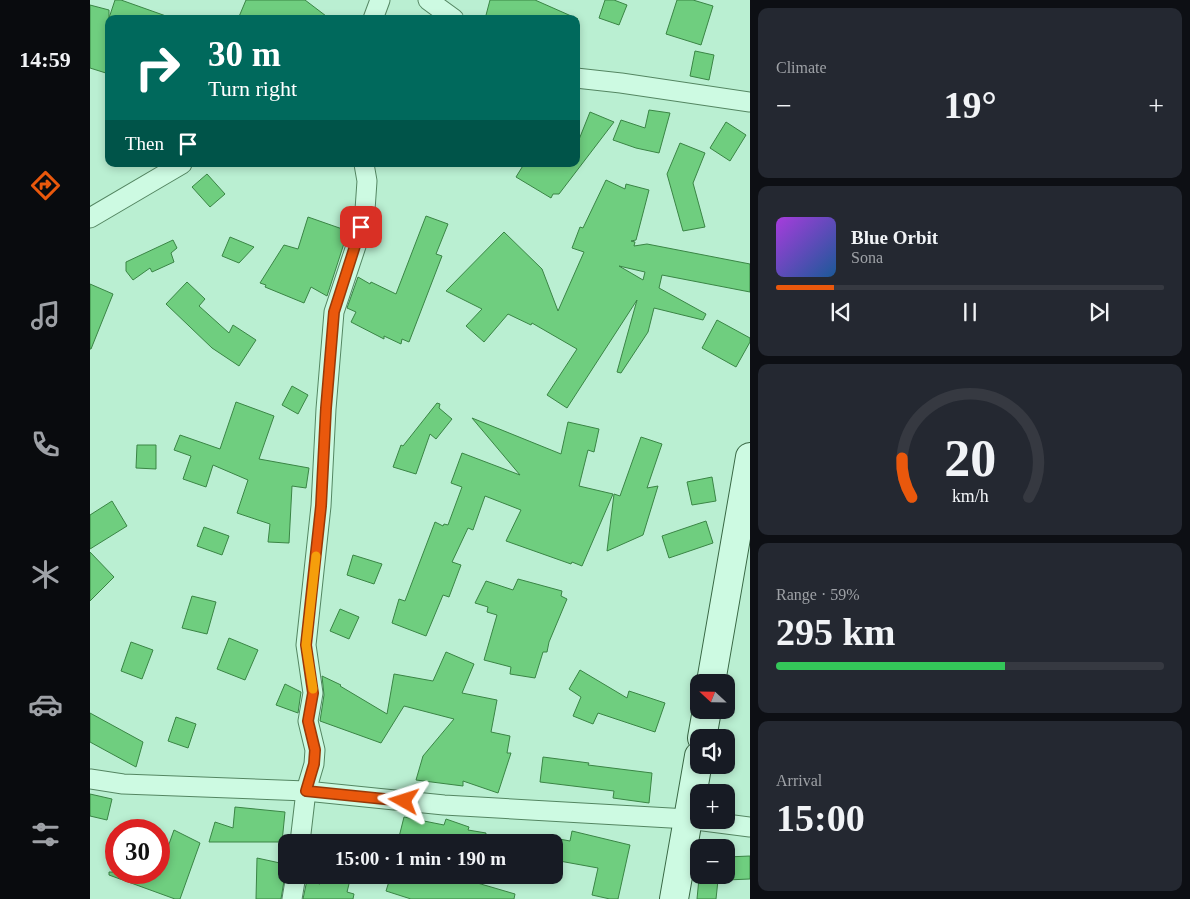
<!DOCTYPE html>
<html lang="en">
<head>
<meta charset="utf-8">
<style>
  body { margin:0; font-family:Georgia,serif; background:#242831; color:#f1f3f6; height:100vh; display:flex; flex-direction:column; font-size:19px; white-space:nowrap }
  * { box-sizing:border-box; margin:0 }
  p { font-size:16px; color:#9ea1a6 }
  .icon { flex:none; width:28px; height:28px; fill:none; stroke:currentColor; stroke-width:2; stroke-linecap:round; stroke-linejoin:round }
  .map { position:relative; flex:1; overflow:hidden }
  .panel { display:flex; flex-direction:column; gap:8px; padding:8px; background:#0d0f14; width:440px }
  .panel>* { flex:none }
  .guide { position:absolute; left:15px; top:15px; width:475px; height:152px; border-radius:10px; box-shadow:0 2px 8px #0003; background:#00695c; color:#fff; overflow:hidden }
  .needle { width:32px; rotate:292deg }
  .tools { position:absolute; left:600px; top:674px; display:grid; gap:10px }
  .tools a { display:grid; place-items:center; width:45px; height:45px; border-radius:10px; background:#171b24; box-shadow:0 2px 8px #0003; font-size:25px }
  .speed { position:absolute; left:15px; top:819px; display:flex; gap:10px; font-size:25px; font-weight:700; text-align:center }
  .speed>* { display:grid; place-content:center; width:65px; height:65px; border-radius:50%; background:#171b24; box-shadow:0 2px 8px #0003; line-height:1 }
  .speed .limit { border:8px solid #d22; background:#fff; color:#111 }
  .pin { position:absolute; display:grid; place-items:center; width:42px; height:42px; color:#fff; margin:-21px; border-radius:10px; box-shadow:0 2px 8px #0006 }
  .me { position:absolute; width:55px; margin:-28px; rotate:276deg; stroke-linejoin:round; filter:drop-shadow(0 0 4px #0008) }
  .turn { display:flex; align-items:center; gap:18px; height:105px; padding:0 20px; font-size:22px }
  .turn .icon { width:65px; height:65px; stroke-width:2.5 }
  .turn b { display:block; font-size:35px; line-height:42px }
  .then { display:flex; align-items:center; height:48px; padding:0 20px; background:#0003; gap:10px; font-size:19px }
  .big { font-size:38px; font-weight:600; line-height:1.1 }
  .panel .widget { flex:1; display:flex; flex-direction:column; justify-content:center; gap:8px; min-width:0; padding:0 18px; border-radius:10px; background:#242831 }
  .panel .dial { align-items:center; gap:0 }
  .dial svg { height:130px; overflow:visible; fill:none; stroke:#363941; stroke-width:7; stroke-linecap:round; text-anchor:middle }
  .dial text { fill:#f1f3f6; stroke:none }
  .song { display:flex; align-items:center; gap:15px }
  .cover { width:60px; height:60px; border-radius:8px; background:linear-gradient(135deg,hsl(280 70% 55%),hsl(210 70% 35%)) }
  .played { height:5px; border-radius:2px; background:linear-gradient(90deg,#ea580c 15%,#363941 15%) }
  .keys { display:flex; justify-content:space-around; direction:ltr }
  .heat { display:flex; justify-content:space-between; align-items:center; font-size:28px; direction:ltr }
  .charge { height:8px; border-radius:4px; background:linear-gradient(90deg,#34c759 59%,#363941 0) }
  .trip { position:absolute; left:188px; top:834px; width:285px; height:50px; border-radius:10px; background:#171b24; box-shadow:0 2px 8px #0003; font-weight:600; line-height:50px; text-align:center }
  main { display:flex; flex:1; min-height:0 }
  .tab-bar { display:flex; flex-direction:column; width:90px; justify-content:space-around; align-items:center; background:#090b0e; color:#9ea1a6 }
  .tab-bar .icon { width:35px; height:35px }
  .tab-bar .current { color:#ea580c }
  .tab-bar b { font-size:22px; color:#f1f3f6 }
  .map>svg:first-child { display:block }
  .building { fill:#6fce7f; stroke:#3a8545; fill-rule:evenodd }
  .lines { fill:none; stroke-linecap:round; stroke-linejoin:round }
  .street-casing { stroke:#548662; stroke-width:21 }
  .secondary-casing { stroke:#386744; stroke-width:30 }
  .street { stroke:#cdfae2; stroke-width:19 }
  .secondary { stroke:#cdfae2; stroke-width:28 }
  .route-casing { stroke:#983908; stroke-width:12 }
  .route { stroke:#ea580c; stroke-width:9 }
  .slow { stroke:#f59e0b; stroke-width:9 }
</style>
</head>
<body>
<main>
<nav class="tab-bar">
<b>14:59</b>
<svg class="icon current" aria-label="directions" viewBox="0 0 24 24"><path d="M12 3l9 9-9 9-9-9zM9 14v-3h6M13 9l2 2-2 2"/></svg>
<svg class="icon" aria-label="music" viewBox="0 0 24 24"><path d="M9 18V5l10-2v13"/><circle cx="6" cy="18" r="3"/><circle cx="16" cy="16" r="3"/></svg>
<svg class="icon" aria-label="phone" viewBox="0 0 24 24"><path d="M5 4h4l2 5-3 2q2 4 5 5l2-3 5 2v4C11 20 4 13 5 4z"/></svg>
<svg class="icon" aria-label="climate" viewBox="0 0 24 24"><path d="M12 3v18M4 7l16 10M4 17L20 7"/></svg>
<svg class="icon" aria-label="car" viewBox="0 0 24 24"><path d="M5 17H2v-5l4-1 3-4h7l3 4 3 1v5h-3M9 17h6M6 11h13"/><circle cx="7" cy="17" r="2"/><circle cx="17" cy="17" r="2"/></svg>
<svg class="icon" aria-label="filters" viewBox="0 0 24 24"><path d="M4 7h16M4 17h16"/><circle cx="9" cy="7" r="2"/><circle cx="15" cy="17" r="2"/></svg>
</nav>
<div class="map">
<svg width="660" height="899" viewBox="0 0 660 899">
  <rect width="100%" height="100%" fill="#baefd2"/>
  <g class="building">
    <path d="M25 0H31L76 16V19H19V74L0 68V5L19 10V18Z"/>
    <path d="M156 0H215L240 19H148Z"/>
    <path d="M400 0H445L488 19H395Z"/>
    <path d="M515 0H524L537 5 529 25 509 18Z"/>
    <path d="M587 0H603L623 6 611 45 576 34Z"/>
    <path d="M605 51 624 55 619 80 600 76Z"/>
    <path d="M559 110 580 113 569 153 546 148 523 140 531 120 555 128Z"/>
    <path d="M500 112 524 122 469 194H463L461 198 426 177 434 164H486V147Z"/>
    <path d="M636 122 656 135 640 161 620 148Z"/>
    <path d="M590 143 615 153 603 183 615 227 593 231 577 174Z"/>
    <path d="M117 174 135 194 120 207 102 187Z"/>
    <path d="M516 180 535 189 536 184 559 190 546 240 541 241 545 242 544 246 557 244 660 264V292L572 275 569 288 616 314 613 320 564 308 558 332 531 373 527 372 547 300 477 408 457 395 487 349 442 323 441 325 418 314 394 342 376 326 392 309 356 291 414 232 452 269 468 311 494 252 482 248 490 227 493 228ZM529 266 555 272 553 280Z"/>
    <path d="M336 216 358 224 346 254 352 256 319 342 312 339 311 344 294 336V339L261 322 266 312 257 308 268 277 280 284 281 282 306 294Z"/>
    <path d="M218 217 258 231 237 296 221 287 214 303 175 287 176 285 170 283 194 245 208 249Z"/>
    <path d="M140 237 164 247 149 263 132 256Z"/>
    <path d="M83 240 87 248 81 253 84 262 62 272 60 268 43 280 36 271V262Z"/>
    <path d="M97 282 115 299 109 306 139 333 143 325 166 340 149 366 122 348 76 304Z"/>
    <path d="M0 284 23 294 1 349H0Z"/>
    <path d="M627 320 660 338V342L646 367 612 348Z"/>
    <path d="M202 386 218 395 208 414 192 405Z"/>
    <path d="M146 402 184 416 169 459 219 468 216 488 202 486 199 543 178 542 180 524 147 513 158 480 123 465 116 487 93 479 101 456 84 450 90 435 130 449Z"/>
    <path d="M347 403 350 404 349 408 362 419 346 439 340 434 326 474 303 467 311 445 313 446Z"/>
    <path d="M382 418 471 454 478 422 509 429 504 452 498 450 489 486 523 494 492 566 482 562 481 564 416 541 431 510 395 496 383 530 378 528 362 562 371 565 359 597 353 595 336 636 302 623 309 599 315 601 345 522 353 526 354 524 358 525 372 487 361 483 372 453 430 475Z"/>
    <path d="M551 437 572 444 557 488 568 486 553 535 517 551 524 494 530 496Z"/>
    <path d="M47 445H66V469L46 468Z"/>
    <path d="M622 477 626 501 602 505 597 482Z"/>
    <path d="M22 501 37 526 0 549V515Z"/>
    <path d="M616 521 623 543 579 558 572 536Z"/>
    <path d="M114 527 139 536 132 555 107 546Z"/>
    <path d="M0 552 24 577 0 601Z"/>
    <path d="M263 555 292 564 284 584 257 575Z"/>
    <path d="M428 579 472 591 471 596 477 599 459 642 457 652H453L445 678 420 674 421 667 394 660 407 615 397 612 398 607 385 603 396 581 423 590Z"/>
    <path d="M102 596 126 602 117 634 92 628Z"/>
    <path d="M250 609 269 617 259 639 240 631Z"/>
    <path d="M139 638 168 650 155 680 127 669Z"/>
    <path d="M41 642 63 650 52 679 31 671Z"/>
    <path d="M356 652 384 664 372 693 407 700 401 732 420 736 417 753H421L408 793 373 781V786L326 780 333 756 364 719 314 706 291 743 230 721 234 695 232 676 251 685 250 686 297 714 304 674 343 681Z"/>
    <path d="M490 670 537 698 539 691 575 703 565 732 508 713 503 724 483 716 491 697 479 689Z"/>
    <path d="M195 684 211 692 208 713 186 705Z"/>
    <path d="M0 713 53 742 46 767 0 742Z"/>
    <path d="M86 717 106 724 98 748 78 741Z"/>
    <path d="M453 757 499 763 498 765 562 773 559 803 523 798 524 791 450 782Z"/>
    <path d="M0 794 22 799 17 820 0 816Z"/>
    <path d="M145 807 195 812 192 842H119L125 822 143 828Z"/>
    <path d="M314 817 354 825 356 819 379 827 378 830 396 833 395 842H336L309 837Z"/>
    <path d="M84 830 110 843 90 899H85L19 875V872H69Z"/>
    <path d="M482 831 540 845 528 899H520L502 895 508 868 464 860V838L480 841Z"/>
    <path d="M660 856V879L636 880V857Z"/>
    <path d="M167 858 190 863 189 875H195L191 899H166Z"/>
    <path d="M232 875H240L260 880 257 892 264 894 263 899H213L217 880 230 884Z"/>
    <path d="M301 875H360L425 894 424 899H321L296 891Z"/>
    <path d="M609 878 628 880 626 899H607Z"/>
  </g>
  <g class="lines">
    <defs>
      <g id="street">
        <path d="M338 0 364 19"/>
        <path d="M283 19 290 0"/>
        <path d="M486 78 531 83 660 102"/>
        <path d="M0 218 92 164"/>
        <path d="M0 779 33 784 216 791 354 805 598 819 660 827"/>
        <path d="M210 842 216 791 224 764 225 750 218 721 223 693 216 645 231 506 236 409 244 312 267 243 275 210 277 181 274 164"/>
        <path d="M202 899 206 875"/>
      </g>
      <g id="secondary">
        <path d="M621 682 660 457"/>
        <path d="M612 738 617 710"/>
        <path d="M584 899 609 756"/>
      </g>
    </defs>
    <use href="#street" class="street-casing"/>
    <use href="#secondary" class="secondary-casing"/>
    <use href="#street" class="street"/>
    <use href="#secondary" class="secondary"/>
  </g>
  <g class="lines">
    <defs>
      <path id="route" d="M271 227 244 312 236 408 231 506 216 645 223 693 218 721 225 750 224 764 216 791 314 801"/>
    </defs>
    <use href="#route" class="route-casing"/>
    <use href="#route" class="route"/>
    <path class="slow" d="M223 689 216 645 226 556"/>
  </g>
</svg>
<div class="tools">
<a><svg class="needle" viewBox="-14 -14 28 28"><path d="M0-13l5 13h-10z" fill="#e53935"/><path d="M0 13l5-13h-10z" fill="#9ea1a6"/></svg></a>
<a><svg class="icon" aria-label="sound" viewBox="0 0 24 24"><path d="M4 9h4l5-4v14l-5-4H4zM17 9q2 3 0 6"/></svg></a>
<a>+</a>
<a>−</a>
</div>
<div class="speed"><div class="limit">30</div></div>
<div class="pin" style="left:271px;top:227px;background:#d93025"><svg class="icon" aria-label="arrive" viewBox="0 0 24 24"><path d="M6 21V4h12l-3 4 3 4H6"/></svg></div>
<svg class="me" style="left:314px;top:801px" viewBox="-20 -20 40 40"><path d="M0-17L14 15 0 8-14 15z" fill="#ea580c" stroke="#fff" stroke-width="4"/></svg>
<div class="trip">15:00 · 1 min · 190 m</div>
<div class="guide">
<div class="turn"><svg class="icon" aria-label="right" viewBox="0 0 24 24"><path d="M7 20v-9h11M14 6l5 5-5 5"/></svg><div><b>30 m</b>Turn right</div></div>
<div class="then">Then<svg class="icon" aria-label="arrive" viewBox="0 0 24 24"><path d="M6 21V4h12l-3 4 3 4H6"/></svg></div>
</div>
</div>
<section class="panel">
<div class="widget"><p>Climate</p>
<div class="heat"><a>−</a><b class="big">19°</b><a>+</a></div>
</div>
<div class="widget">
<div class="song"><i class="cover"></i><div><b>Blue Orbit</b><p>Sona</p></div></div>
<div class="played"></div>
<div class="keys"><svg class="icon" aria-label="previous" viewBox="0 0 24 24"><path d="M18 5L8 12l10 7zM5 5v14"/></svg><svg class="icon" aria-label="pause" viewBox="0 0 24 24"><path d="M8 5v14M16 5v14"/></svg><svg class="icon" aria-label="next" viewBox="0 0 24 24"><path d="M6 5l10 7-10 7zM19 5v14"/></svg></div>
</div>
<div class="widget dial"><svg viewBox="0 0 100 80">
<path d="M14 69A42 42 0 1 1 86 69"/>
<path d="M14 69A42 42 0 0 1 8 45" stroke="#ea580c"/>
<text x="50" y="56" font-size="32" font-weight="700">20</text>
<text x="50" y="72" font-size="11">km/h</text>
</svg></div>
<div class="widget"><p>Range · 59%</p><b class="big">295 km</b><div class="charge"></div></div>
<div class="widget"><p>Arrival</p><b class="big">15:00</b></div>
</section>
</main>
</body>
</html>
